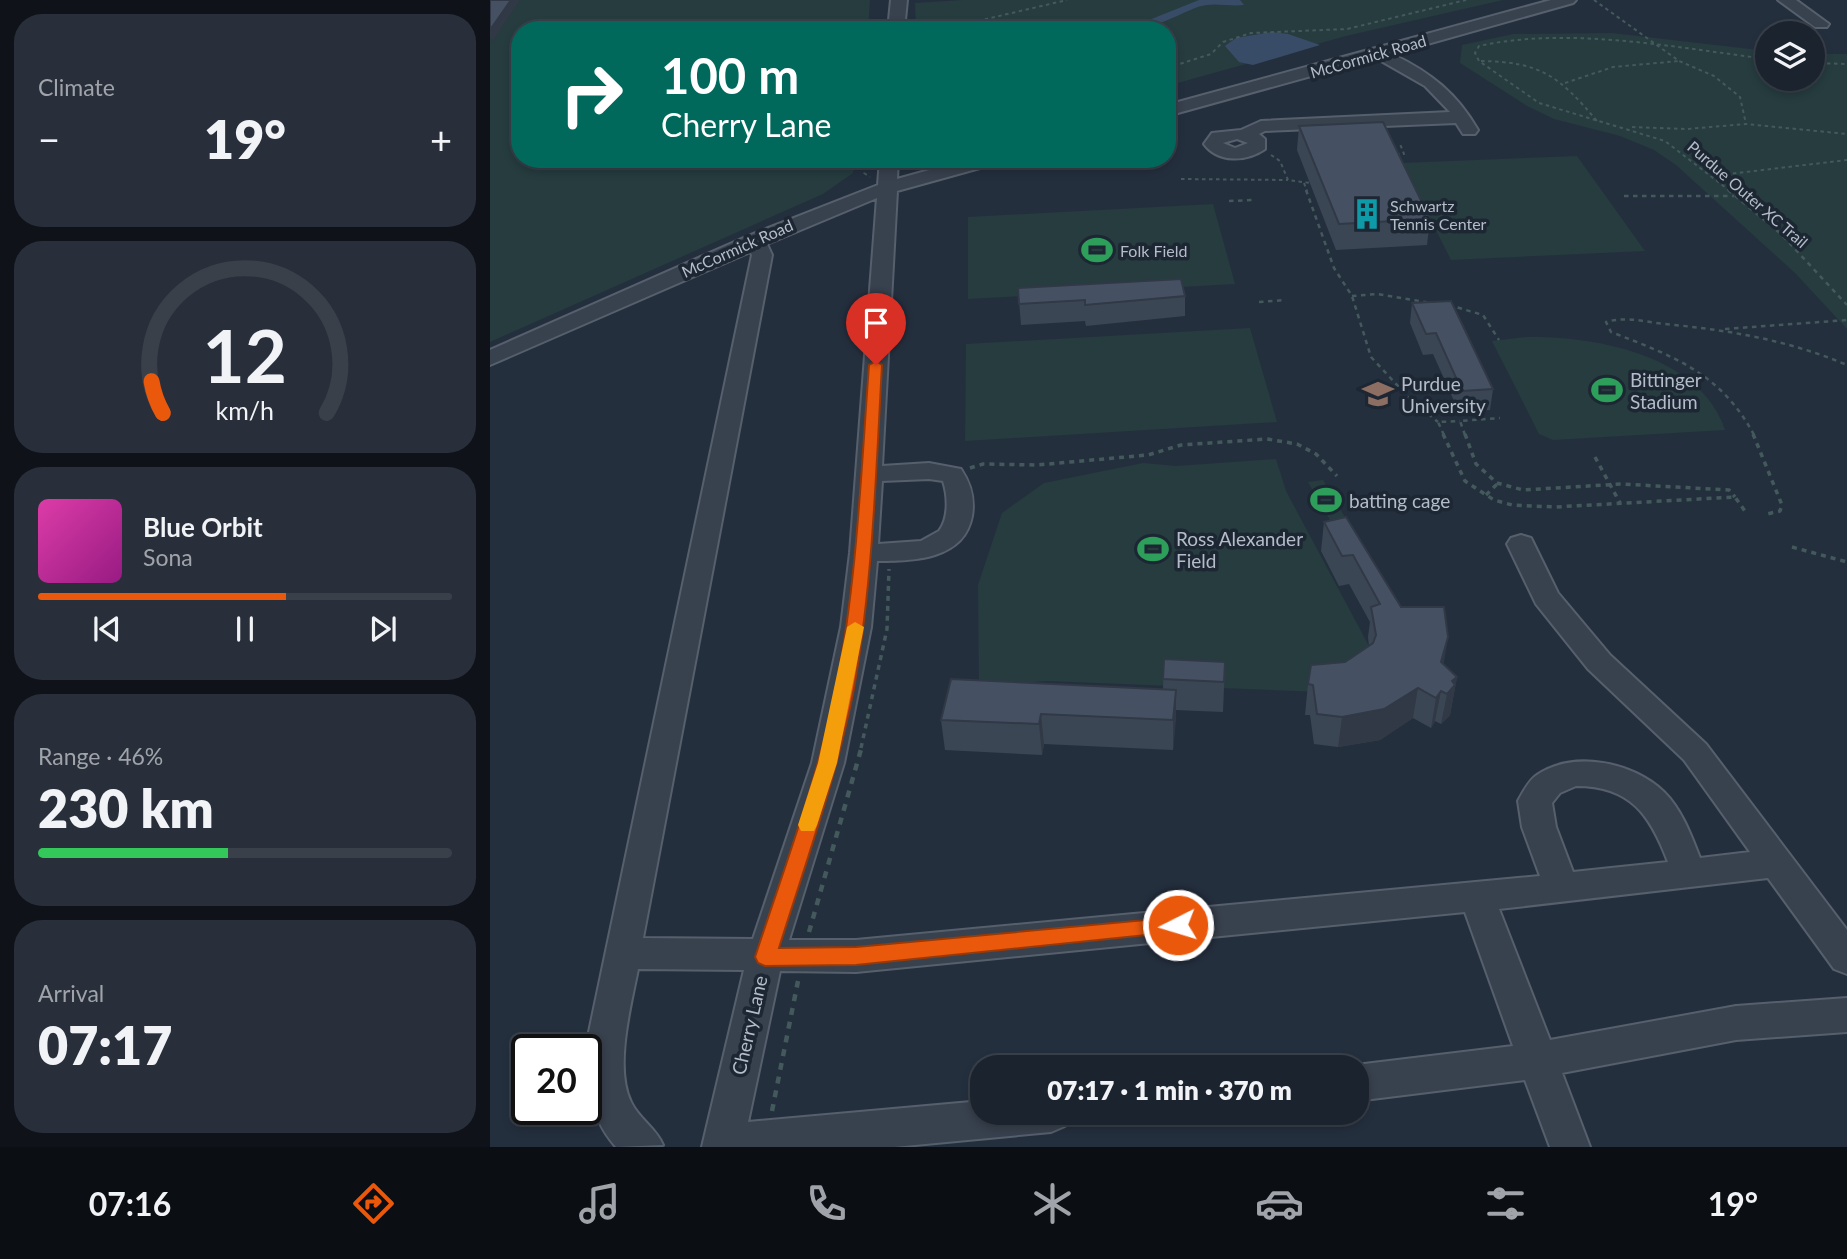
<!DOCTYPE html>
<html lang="en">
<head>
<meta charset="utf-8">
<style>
  body { margin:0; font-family:Lato,sans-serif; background:#282f3a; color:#f1f3f6; height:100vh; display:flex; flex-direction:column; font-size:26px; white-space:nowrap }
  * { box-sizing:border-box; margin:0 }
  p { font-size:23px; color:#a0a4aa }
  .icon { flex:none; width:38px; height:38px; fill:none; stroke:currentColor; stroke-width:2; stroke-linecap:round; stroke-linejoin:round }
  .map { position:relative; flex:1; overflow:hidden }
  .sheet { display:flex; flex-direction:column; gap:14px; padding:14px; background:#0f1319; width:490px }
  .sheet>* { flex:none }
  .guide { position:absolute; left:21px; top:21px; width:665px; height:147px; border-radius:28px; box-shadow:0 4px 10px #0003,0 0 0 2px #39404a; background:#00695c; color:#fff; overflow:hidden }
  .fabs { position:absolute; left:1265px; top:21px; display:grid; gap:14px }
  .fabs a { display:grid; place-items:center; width:70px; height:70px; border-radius:50%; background:#1b232e; box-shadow:0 4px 10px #0003,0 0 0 2px #39404a; font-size:35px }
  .speed { position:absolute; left:21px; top:1034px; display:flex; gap:14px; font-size:35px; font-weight:700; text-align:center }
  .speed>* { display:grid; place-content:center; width:91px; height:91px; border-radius:50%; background:#1b232e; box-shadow:0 4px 10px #0003,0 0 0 2px #39404a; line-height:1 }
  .speed .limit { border:4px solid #111; border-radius:10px; background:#fff; color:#111 }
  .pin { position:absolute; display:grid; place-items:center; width:60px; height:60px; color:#fff; margin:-72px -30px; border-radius:50% 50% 50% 0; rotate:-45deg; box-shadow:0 0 7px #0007 }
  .pin .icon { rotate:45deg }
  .me { position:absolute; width:77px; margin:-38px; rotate:265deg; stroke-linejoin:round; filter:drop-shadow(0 0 5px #0008) }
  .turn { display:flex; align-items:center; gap:24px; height:147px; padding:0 35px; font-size:32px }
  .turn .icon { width:91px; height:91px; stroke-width:2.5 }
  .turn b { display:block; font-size:49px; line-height:60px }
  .big { font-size:52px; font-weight:800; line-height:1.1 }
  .sheet .widget { flex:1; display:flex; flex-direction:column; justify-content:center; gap:10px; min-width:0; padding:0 24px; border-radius:28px; background:#282f3a }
  .sheet .dial { align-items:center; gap:0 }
  .dial svg { height:182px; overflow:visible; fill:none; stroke:#39404a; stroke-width:7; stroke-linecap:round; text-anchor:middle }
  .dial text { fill:#f1f3f6; stroke:none }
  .song { display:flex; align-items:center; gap:21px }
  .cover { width:84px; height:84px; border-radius:10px; background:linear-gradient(135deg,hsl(320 70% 55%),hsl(310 70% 35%)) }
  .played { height:7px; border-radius:4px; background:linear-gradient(90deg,#ea580c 60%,#39404a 60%) }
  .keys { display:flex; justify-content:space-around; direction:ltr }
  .heat { display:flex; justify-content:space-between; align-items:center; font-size:38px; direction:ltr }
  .charge { height:10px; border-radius:5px; background:linear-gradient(90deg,#34c759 46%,#39404a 0) }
  .trip { position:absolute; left:480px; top:1055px; width:399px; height:70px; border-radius:28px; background:#1b232e; box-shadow:0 4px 10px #0003,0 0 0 2px #39404a; font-weight:800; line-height:70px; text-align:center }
  .tab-bar { display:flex; height:112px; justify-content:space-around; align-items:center; background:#0b0e12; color:#a0a4aa }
  .tab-bar .icon { width:49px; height:49px }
  .tab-bar .on { color:#ea580c }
  .tab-bar b { font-size:32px; color:#f1f3f6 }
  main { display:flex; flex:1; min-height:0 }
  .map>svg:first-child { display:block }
  .green { fill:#263c3f }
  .water { fill:#394c67 }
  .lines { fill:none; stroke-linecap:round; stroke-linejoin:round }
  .minor-casing { stroke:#565f6c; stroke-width:4 }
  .path-far3 { stroke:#44595c; stroke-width:2; stroke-dasharray:3.5 3.5; stroke-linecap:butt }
  .path-far2 { stroke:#44595c; stroke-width:2.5; stroke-dasharray:4.5 4.5; stroke-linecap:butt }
  .path-far1 { stroke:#44595c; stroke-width:3.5; stroke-dasharray:5 5; stroke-linecap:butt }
  .path { stroke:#44595c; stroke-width:4.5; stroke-dasharray:7 7; stroke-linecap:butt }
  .minor { fill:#38414e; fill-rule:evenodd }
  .wall { fill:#3b4654 }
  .shaded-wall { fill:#303945 }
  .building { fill:#455162; stroke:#303945; stroke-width:2 }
  .route { fill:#ea580c; stroke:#983908; stroke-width:2 }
  .slow { fill:#f59e0b }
  .labels { text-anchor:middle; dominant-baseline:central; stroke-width:7; stroke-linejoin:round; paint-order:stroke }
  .far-street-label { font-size:16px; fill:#b4bcc9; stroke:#1d2633 }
  .far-poi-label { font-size:16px; fill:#b4bcc9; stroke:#1d2633; text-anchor:start }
  .poi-label { font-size:19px; fill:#b4bcc9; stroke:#1d2633; text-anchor:start }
  .street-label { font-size:19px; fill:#b4bcc9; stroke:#1d2633 }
</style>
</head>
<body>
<main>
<section class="sheet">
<div class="widget"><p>Climate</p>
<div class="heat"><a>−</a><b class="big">19°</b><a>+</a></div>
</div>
<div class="widget dial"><svg viewBox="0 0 100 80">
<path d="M14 69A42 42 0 1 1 86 69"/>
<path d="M14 69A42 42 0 0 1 9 55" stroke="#ea580c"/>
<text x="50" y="56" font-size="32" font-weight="700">12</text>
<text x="50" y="72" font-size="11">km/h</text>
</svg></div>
<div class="widget">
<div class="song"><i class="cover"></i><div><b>Blue Orbit</b><p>Sona</p></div></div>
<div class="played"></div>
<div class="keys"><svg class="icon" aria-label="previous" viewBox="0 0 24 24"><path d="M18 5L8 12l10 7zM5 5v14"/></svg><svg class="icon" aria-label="pause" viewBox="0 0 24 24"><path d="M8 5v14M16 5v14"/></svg><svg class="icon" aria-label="next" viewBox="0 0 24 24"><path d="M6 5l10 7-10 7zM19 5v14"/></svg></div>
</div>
<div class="widget"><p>Range · 46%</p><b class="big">230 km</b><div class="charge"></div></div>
<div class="widget"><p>Arrival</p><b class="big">07:17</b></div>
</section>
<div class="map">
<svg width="1357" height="1147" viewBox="0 0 1357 1147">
  <rect width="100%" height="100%" fill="#242f3e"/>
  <g class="green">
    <path d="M0 0H380L378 30H30V159H365L363 173 333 194 0 342Z"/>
    <path d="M472 0H1013L856 36 677 86V30H426L425 3Z"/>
    <path d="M1122 33 1277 51 1278 79H1323V54H1357V329L1305 273 1186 165 1164 150 1130 136 1064 119 1037 106 970 63 972 45 1023 34Z"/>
    <path d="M1087 156 1155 251 961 260 912 163Z"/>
    <path d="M723 204 745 284 478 299V217Z"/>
    <path d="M760 328 787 422 475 441 476 344Z"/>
    <path d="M1037 337C1106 336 1210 355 1235 430L1063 440 1049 434 1002 341Z"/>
    <path d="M786 459 796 491 879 646 831 692 557 681 489 686 488 585 512 513 554 483 653 463 686 466Z"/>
    <path d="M833 480 855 517 840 520 818 482Z"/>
  </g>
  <g class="water">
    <path d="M709 0H750L754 5C737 7 723 1 705 8 681 18 662 30 634 30Z"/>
    <path d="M782 32 798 34 830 45 763 65 749 62 735 46 746 38Z"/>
  </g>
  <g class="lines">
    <defs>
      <g id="minor">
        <path d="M401 0H417L414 30H398Z"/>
        <path d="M1061 0H1086L1083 3 902 54C942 73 967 94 988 130L985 134H973L966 123 775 131 769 134 775 139V149C756 162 728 163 714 144L722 133 751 130 771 121 960 112 935 86 886 58 677 116V105ZM747 139 758 143 745 148 733 143Z"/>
        <path d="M1288 0H1306L1339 24 1337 27H1325Z"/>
        <path d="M390 159H408L407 179 479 159H510L508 163 407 191 392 466 439 463 471 469C481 484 485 498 482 516 474 560 423 561 387 561L381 627 354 763 299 940H366L1050 876 1032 827 1028 801C1033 792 1039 780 1047 775 1084 750 1143 762 1174 792 1192 810 1201 835 1210 858L1260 852 1194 760 1098 669 1046 604 1017 544 1021 538 1031 535 1041 538 1068 593 1120 655 1216 744 1357 930V974L1344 969 1278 878 1009 909 1060 1040 1246 1006 1357 998V1032L1246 1040 1072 1073 1100 1147H1060L1035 1080 866 1101V1068H859L866 1065 1023 1046 975 912 366 972 290 971 258 1122 492 1101V1113H581L575 1126 561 1132 404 1147H212L254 970 148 969C141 1005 124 1068 141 1102 149 1119 166 1128 173 1145L126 1147C97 1114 94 1074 99 1032L262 255 260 252 0 365V350L258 236 388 185ZM387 198 360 553 351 627 322 763 263 939 153 938 282 255 277 244ZM439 479 453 481C458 496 459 518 449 531L431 541 388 544 392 481ZM1086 786C1141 786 1160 815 1178 862L1083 872 1066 827 1062 803 1070 793Z"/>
      </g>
    </defs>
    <use href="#minor" class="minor-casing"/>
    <g class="path-far3">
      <path d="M1104 0 1189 61 1224 76 1250 97 1256 124"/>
      <path d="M470 30 475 24 577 0"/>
      <path d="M991 61C1051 62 1069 76 1107 121"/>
      <path d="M1323 63 1357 64"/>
      <path d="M677 68 721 54 733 42 761 33 857 29 976 0"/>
      <path d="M1075 83 1123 67 1189 61"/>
      <path d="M1142 127 1197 129 1256 124 1357 134"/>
      <path d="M906 154H914L910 144"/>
      <path d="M781 155 790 161 798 180 820 183"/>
      <path d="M376 159 374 173 380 177"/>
      <path d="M1222 176 1357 160"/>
      <path d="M691 179 798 180"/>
      <path d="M814 183 817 191"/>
      <path d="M1240 191 1175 141 1049 103 989 61 985 53 989 46C1080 26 1187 48 1278 59"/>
    </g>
    <g class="path-far2">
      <path d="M816 190 844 268 862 296 881 357 920 399 948 422"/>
      <path d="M1238 190 1291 234 1357 305"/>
      <path d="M1134 196H1244"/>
      <path d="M739 201 764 200"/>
      <path d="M862 296 888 294 941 303"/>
      <path d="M769 302 796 300"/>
      <path d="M959 305 993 315 1009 340"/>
      <path d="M1235 329 1357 320"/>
      <path d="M954 435 948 422 970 421"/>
      <path d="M975 435 970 421 1010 418"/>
      <path d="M1264 435C1231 373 1183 356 1121 332L1116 322C1136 316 1155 322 1175 324 1238 330 1298 340 1357 365"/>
    </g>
    <g class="path-far1">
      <path d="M953 434 975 481 1004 500 1022 505 1065 507 1245 497 1257 514"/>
      <path d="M975 434 986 464 1007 483 1033 490 1131 484 1239 490 1245 497"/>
      <path d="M1263 434 1292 505 1290 511 1277 514"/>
      <path d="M1105 457 1130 503"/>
      <path d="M480 468 493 464 547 465 658 455 691 445 777 439 807 444 826 454 847 476"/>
      <path d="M996 495 1007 484"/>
      <path d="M1302 547 1357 562"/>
      <path d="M371 748 397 629 399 569"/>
    </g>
    <g class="path">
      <path d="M319 932 372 746"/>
      <path d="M282 1111 308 981"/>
    </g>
    <use href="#minor" class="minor"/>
  </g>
  <g class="wall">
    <path d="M809 126 940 219 937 245 846 250 807 150Z"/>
    <path d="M528 288 695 296V316L596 326 595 321 531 325Z"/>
    <path d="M922 303 1003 389 1000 410 969 412 943 354 933 355 920 323Z"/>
    <path d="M834 522 911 607 953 664 967 677 960 715 951 724 945 721 941 728 923 718 890 740 848 747 824 744 820 715H815L818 684 855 662 879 646 878 637 880 622 859 584 849 586 831 551Z"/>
    <path d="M674 659 735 662 733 712 686 710 683 750 554 744 552 755 455 750 451 720 673 689Z"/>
  </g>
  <g class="shaded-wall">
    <path d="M21 0H30L2 42 0 37V30Z"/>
    <path d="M958 637 953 668 951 662Z"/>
    <path d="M967 677 960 715 951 724 957 694 962 681Z"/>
    <path d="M928 688 923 718 890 740 848 747 852 717Z"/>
    <path d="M686 690V720L683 750V720Z"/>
    <path d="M951 691 945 721 941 728 946 698Z"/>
    <path d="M551 714 554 744 552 755 549 724Z"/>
  </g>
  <g class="building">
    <path d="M0 0H21L0 30Z"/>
    <path d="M893 122 940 219 849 224 809 126Z"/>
    <path d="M691 279 695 296 595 305V300L529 304 528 288Z"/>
    <path d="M961 301 1003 389 972 391 946 333 936 334 922 303Z"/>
    <path d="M856 517 911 607H954L958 637 951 662 967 677 962 681 965 685 957 694 951 691 946 698 928 688 894 709 852 717 827 714 823 685 818 684 821 665 855 662 883 643 886 635 881 607 890 604 863 555 852 556 834 522Z"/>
    <path d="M674 659 735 662 734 682 673 679Z"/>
    <path d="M461 679 686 690 683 720 551 714 549 724 451 720Z"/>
  </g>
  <path class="route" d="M386 361 392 365C386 472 383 581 364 688 347 776 316 862 289 948L366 947 688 917 695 919 698 925 695 931 366 965 275 966 268 963 265 957C294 868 328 779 346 687 367 581 371 472 379 365Z"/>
  <path class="slow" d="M365 622 374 627 347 763 327 825 324 831H311L308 825 328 763 357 627Z"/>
  <defs>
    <symbol id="building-bare" viewBox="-9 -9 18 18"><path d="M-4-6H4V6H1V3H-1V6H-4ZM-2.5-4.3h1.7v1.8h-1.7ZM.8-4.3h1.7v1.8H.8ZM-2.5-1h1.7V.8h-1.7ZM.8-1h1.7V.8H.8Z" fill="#0f9aa8" stroke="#1d2633" stroke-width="2.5" paint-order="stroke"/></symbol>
    <symbol id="stadium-bare" viewBox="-9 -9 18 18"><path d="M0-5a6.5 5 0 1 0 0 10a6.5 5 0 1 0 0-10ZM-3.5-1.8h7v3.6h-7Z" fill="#2e9e5b" stroke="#1d2633" stroke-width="2.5" paint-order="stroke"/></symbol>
    <symbol id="university-bare" viewBox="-9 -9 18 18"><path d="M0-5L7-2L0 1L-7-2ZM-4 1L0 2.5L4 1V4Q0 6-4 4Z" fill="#8d6e63" stroke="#1d2633" stroke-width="2.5" paint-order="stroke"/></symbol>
  </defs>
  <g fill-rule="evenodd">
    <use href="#building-bare" x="855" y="192" width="44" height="44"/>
    <use href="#stadium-bare" x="585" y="228" width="44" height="44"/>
    <use href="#stadium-bare" x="1095" y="368" width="44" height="44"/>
    <use href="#university-bare" x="866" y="372" width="44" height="44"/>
    <use href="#stadium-bare" x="814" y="478" width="44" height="44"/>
    <use href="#stadium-bare" x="641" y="527" width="44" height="44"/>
  </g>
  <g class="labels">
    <g class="far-street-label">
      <text transform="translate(878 56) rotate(-16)">McCormick Road</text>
      <text transform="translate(1258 194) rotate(41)">Purdue Outer XC Trail</text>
      <text transform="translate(247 248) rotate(-24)">McCormick Road</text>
    </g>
    <g class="far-poi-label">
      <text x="900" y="205">Schwartz<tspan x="900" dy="18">Tennis Center</tspan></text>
      <text x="630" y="250">Folk Field</text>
    </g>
    <g class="poi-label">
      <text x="1140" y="379">Bittinger<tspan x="1140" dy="22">Stadium</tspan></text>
      <text x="911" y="383">Purdue<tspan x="911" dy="22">University</tspan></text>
      <text x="859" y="500">batting cage</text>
      <text x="686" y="538">Ross Alexander<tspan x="686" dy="22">Field</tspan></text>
    </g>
    <g class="street-label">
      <text transform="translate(259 1025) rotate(-77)">Cherry Lane</text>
    </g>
  </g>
</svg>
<div class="fabs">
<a><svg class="icon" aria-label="layers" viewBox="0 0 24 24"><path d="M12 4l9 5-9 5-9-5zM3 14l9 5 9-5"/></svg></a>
</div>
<div class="speed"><div class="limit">20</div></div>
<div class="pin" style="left:386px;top:365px;background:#d93025"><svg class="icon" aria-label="arrive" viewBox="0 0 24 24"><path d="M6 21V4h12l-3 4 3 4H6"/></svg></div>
<svg class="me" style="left:688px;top:925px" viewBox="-20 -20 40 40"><circle r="17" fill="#ea580c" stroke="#fff" stroke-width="3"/><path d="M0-11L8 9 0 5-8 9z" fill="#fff"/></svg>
<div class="trip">07:17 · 1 min · 370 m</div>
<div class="guide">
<div class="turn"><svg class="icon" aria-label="right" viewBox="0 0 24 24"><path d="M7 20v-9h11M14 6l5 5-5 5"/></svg><div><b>100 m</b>Cherry Lane</div></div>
</div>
</div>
</main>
<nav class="tab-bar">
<b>07:16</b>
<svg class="icon on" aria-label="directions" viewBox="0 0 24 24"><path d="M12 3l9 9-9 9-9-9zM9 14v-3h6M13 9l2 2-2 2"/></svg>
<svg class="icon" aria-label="music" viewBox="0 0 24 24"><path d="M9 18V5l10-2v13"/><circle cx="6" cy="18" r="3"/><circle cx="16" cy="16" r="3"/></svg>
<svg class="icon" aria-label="phone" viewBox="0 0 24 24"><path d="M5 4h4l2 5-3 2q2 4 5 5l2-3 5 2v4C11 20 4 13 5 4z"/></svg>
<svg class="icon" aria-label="climate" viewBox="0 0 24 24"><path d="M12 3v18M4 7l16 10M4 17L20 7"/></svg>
<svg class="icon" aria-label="car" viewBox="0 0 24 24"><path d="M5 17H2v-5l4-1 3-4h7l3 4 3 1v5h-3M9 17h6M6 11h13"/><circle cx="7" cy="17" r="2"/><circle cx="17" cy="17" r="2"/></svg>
<svg class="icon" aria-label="filters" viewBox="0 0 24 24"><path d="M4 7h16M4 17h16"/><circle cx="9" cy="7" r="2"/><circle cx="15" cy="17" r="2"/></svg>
<b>19°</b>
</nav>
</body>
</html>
